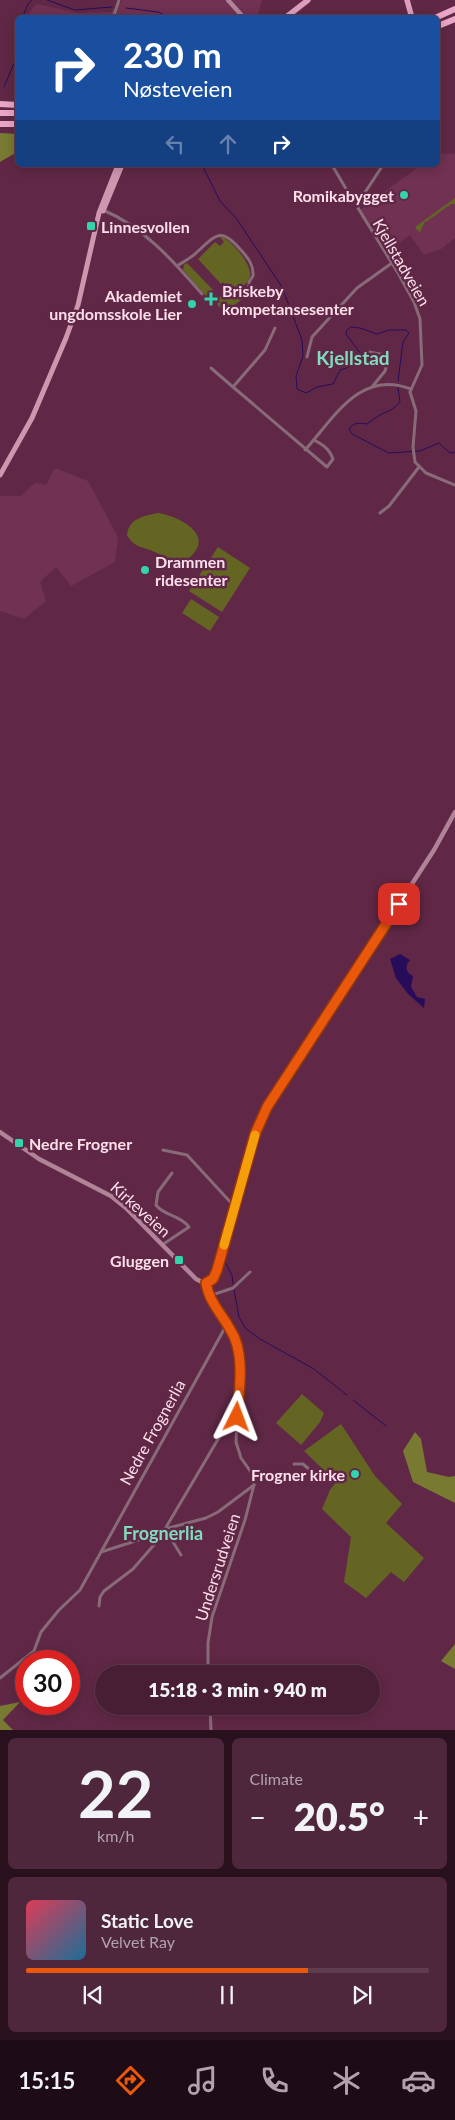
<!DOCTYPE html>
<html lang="en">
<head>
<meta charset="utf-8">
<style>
  body { margin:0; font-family:Lato,sans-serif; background:#4f273c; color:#f1f3f6; height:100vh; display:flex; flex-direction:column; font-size:19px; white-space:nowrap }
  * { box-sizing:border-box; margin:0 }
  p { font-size:16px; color:#b1a2ac }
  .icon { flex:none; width:28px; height:28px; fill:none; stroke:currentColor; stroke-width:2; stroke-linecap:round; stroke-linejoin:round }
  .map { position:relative; height:1730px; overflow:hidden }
  .side { display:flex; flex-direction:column; gap:8px; padding:8px; background:#28101d; flex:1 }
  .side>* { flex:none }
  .top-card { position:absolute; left:15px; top:15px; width:425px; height:152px; border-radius:8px; box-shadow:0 2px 12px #0003,0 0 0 1px #603c4f; background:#1a4fa0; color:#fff; overflow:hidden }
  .speed { position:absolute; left:15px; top:1650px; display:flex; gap:10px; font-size:25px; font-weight:700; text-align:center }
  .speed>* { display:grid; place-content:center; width:65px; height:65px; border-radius:50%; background:#481e34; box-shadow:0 2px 12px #0003,0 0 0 1px #603c4f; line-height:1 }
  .speed .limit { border:8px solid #d22; background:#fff; color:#111 }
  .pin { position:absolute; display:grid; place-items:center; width:42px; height:42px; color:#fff; margin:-21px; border-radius:10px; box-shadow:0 2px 8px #0006 }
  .me { position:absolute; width:55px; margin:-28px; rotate:3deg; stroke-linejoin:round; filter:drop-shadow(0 0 4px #0008) }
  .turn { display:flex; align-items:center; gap:18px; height:105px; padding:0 25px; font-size:22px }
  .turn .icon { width:65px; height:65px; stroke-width:2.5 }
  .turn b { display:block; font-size:35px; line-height:42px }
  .lanes { display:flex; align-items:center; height:48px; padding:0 25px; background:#0003; justify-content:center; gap:25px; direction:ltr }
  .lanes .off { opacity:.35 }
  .big { font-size:38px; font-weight:800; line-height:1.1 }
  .side .card { flex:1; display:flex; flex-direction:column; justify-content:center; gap:8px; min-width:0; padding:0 18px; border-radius:8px; background:#4f273c }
  .side .dial { align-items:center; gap:0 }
  .dial b { font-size:65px; line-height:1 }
  .song { display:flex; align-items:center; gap:15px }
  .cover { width:60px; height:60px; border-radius:8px; background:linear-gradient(135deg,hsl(350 70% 55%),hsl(200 70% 35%)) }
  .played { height:5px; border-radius:2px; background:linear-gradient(90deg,#ea580c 70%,#603c4f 70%) }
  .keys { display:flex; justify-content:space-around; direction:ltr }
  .heat { display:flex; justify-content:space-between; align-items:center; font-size:28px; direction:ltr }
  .side .tiles { flex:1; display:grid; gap:8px; grid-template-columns:1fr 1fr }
  .card:last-child { grid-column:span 2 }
  .trip { position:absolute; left:95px; top:1665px; width:285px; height:50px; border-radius:25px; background:#481e34; box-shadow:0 2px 12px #0003,0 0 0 1px #603c4f; font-weight:800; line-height:50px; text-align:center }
  .menu { display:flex; height:80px; justify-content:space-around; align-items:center; background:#1d0c15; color:#b1a2ac }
  .menu .icon { width:35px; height:35px }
  .menu .current { color:#ea580c }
  .menu b { font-size:22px; color:#f1f3f6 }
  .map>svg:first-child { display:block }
  .built { fill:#703152 }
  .green { fill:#646523 }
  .forest { fill:#797a32 }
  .water { fill:#270c5a }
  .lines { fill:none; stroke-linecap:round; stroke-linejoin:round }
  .stream { stroke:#270c5a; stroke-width:1 }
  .minor { stroke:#886b78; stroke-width:3 }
  .secondary { stroke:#b08398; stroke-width:4.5 }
  .primary { stroke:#cf96b0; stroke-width:5 }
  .trunk { stroke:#dc9ebb; stroke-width:5.5 }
  .motorway { stroke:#eaa6c6; stroke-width:6 }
  .route-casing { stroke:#983908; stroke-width:12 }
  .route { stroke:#ea580c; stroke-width:9 }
  .slow { stroke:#f59e0b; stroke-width:9 }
  .poi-dot { fill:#32d4a9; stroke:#602846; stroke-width:2 }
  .labels { text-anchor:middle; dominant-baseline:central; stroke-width:5; stroke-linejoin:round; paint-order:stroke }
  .poi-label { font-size:16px; font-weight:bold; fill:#fcdfeb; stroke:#602846; text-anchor:end }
  .street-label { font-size:16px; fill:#fcdfeb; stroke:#602846 }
  .neighbourhood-label { font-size:18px; font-weight:bold; fill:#80dcbd; stroke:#602846 }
  .quarter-label { font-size:19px; font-weight:bold; fill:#80dcbd; stroke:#602846 }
</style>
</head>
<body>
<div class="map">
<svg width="455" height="1730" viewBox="0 0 455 1730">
  <rect width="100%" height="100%" fill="#602846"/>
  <g class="built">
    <path d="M123 0H262L258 14 254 17 27 18 28 14 37 4 78 13 111 12Z"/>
    <path d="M438 153 455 154V238L441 249 424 255 410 235 387 251 361 217V209L421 165H438Z"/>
    <path d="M55 468 88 481 118 537 115 562 71 586 56 567 40 582 46 601 24 619 0 611V496H21L35 483 46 485Z"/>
  </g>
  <g class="green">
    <path d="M455 198V204H451L426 222 425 221 420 232 418 231 415 227Z"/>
    <path d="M220 237C230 237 253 266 250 276 249 282 242 287 237 291L244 294 243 298 231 308 227 316 217 304 219 302 217 300 228 288 223 282 221 284 198 259 215 242 220 246 224 242Z"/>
    <path d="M187 263 213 290 207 293V297L183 270 184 265Z"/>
    <path d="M158 513C175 515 212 532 194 553 190 558 183 562 177 561 169 561 162 555 155 552 144 547 134 548 127 535 129 518 144 516 158 513Z"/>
    <path d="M218 547 250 568 222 612 189 591Z"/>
    <path d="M191 599 219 617 210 631 182 613Z"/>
    <path d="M302 1394 324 1413 320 1422 301 1445 276 1423Z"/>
    <path d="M341 1424 375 1476 402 1504 386 1523 424 1558 404 1582 391 1572 366 1598 344 1582 351 1537 322 1509 330 1490 336 1482 304 1451Z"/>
  </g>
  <g class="forest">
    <path d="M0 133 18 134 17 152 0 162Z"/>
    <path d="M415 1432 421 1439 427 1472 449 1477 455 1476V1503L413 1482 403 1451Z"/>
    <path d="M455 1644V1669L441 1661Z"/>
    <path d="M20 1702 3 1720 13 1730H0V1706Z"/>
  </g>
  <path class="water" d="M400 954 410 960C405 966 405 972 413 976L411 987 417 997 425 999 424 1008 408 994 396 978 390 959Z"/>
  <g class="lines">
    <g class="stream">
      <path d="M47 0 75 10 112 7"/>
      <path d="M126 8 158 12 171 18"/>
      <path d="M22 18 28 4 32 0"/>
      <path d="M4 87 18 54"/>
      <path d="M202 165 220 201 236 218 282 287 302 340 303 356 296 376 297 389 306 393 317 387 333 384 340 370 361 363 363 361 361 354 346 334 347 330 351 327 360 328 377 334 389 330H406L409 333 403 342 398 381"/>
      <path d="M398 388 400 401C395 411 385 411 377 417 373 419 370 422 367 424 359 423 354 422 349 429L352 434 389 453 420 451 439 443 450 453 455 452"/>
      <path d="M225 1262 232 1275 233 1284"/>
      <path d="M234 1290 239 1317 245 1328 260 1339 314 1369 347 1395"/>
      <path d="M353 1400 386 1426"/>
    </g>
    <g class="minor">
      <path d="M113 18 119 0"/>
      <path d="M332 165 352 199 358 204"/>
      <path d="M383 165 360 200 358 208 398 273 414 302 420 319 422 365 410 392 416 411 413 447 415 462 426 473 455 485"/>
      <path d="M103 210C144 227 174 262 202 294"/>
      <path d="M177 266C183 262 191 258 196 253 215 236 220 226 240 249 247 257 254 264 253 276L249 282V293"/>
      <path d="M275 328 265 350 233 387 327 467 333 459C329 448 323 445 314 440"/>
      <path d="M369 352 385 355 388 360 385 371 372 387"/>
      <path d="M307 357 312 337 357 288 392 263"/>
      <path d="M211 368 233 387"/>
      <path d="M305 450C334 418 360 369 411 389"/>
      <path d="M380 513 389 506 419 467"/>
      <path d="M163 1150 187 1155 234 1206"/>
      <path d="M162 1245 189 1227C180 1215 164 1216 156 1205L158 1192 172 1173"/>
      <path d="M207 1283 209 1296 236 1341 239 1374 236 1442 241 1458 253 1475 254 1485 245 1520 212 1617 208 1643V1674"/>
      <path d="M209 1296 233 1288 250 1272"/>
      <path d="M294 1464H303L310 1470"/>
      <path d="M101 1552 227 1324"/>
      <path d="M181 1555 165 1529 230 1419 238 1411"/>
      <path d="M99 1606 100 1597 104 1591 133 1569 166 1531"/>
      <path d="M0 1678 34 1651 41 1632 59 1610 80 1590 101 1552 154 1535 165 1529 206 1518 218 1512 254 1485"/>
      <path d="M210 1706 211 1730"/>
    </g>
    <g class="secondary">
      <path d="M228 0 244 18"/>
      <path d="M0 1132 39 1159 111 1196 126 1208 196 1279 204 1283 210 1282 217 1270 252 1144 267 1107 434 850 455 812"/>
    </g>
    <g class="primary">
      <path d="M103 211 122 165"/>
      <path d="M0 475 32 418 66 338 78 305 99 213 118 165"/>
    </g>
    <g class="trunk">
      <path d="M407 0 412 18"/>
      <path d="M285 18 308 0"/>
    </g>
    <g class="motorway">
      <path d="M435 18 455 9"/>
      <path d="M438 26 455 19"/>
      <path d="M0 104 18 105"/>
      <path d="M0 113H18"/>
      <path d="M0 124H18"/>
    </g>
  </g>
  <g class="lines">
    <defs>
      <path id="route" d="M237 1417C239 1393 244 1362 235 1339 227 1319 209 1304 206 1283L213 1279 217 1270 255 1134 267 1107 399 904"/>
    </defs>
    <use href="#route" class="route-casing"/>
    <use href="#route" class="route"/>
    <path class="slow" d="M224 1245 255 1135"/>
  </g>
  <g class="poi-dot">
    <circle cx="404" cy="195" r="5"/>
    <rect x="86" y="221" width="10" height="10" rx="2.5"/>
    <path d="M208.5 291.5h5v5h5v5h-5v5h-5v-5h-5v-5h5z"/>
    <circle cx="192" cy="304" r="5"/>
    <circle cx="145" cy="570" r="5"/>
    <rect x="14" y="1138" width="10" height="10" rx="2.5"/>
    <rect x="174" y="1255" width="10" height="10" rx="2.5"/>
    <circle cx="355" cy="1474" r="5"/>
  </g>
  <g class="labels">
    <g class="poi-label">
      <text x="394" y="195">Romikabygget</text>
      <text x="101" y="226" text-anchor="start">Linnesvollen</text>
      <text x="222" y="290" text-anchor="start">Briskeby<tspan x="222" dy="18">kompetansesenter</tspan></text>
      <text x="182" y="295">Akademiet<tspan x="182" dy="18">ungdomsskole Lier</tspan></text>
      <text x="155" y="561" text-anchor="start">Drammen<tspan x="155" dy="18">ridesenter</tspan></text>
      <text x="29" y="1143" text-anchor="start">Nedre Frogner</text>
      <text x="169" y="1260">Gluggen</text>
      <text x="345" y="1474">Frogner kirke</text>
    </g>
    <g class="street-label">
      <text transform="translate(402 262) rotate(60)">Kjellstadveien</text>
      <text transform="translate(141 1209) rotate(42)">Kirkeveien</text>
      <text transform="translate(152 1432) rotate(-61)">Nedre Frognerlia</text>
      <text transform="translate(217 1567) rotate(-72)">Undersrudveien</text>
    </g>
    <g class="neighbourhood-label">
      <text x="163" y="1533">Frognerlia</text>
    </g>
    <g class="quarter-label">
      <text x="353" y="357">Kjellstad</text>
    </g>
  </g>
</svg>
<div class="speed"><div class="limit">30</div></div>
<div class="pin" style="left:399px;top:904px;background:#d93025"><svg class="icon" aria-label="arrive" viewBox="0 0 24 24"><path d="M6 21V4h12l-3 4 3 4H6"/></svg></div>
<svg class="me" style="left:237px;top:1417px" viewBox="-20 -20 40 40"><path d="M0-17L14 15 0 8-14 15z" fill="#ea580c" stroke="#fff" stroke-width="4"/></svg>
<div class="trip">15:18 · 3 min · 940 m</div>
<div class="top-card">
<div class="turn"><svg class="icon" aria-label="right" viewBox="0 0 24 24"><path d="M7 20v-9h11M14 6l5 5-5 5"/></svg><div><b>230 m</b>Nøsteveien</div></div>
<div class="lanes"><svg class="icon off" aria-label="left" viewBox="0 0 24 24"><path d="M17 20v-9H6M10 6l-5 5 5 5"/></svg><svg class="icon off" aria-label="ahead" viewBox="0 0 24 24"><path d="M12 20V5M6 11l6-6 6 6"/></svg><svg class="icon" aria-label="right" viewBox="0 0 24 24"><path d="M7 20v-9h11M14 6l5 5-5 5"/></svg></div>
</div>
</div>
<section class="side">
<div class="tiles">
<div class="card dial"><b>22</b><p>km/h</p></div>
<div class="card"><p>Climate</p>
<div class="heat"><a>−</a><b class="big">20.5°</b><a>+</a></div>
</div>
<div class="card">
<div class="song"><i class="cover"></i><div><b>Static Love</b><p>Velvet Ray</p></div></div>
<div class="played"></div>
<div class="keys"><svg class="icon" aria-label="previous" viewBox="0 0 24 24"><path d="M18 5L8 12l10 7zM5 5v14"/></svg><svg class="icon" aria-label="pause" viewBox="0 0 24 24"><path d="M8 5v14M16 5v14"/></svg><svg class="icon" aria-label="next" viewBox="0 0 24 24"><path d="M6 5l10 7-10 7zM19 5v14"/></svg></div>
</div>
</div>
</section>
<nav class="menu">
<b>15:15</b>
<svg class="icon current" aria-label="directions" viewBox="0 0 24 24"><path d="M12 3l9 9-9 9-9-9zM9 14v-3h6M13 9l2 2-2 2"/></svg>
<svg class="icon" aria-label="music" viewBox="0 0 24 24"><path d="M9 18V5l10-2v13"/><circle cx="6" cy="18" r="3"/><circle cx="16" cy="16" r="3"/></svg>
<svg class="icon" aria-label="phone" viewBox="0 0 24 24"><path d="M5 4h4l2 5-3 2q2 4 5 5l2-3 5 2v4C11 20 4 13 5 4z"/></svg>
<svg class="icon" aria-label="climate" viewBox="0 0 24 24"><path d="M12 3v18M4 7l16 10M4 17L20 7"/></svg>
<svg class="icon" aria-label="car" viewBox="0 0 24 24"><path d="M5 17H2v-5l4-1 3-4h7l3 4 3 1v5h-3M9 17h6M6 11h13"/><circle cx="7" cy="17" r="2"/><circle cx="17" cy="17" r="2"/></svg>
</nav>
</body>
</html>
